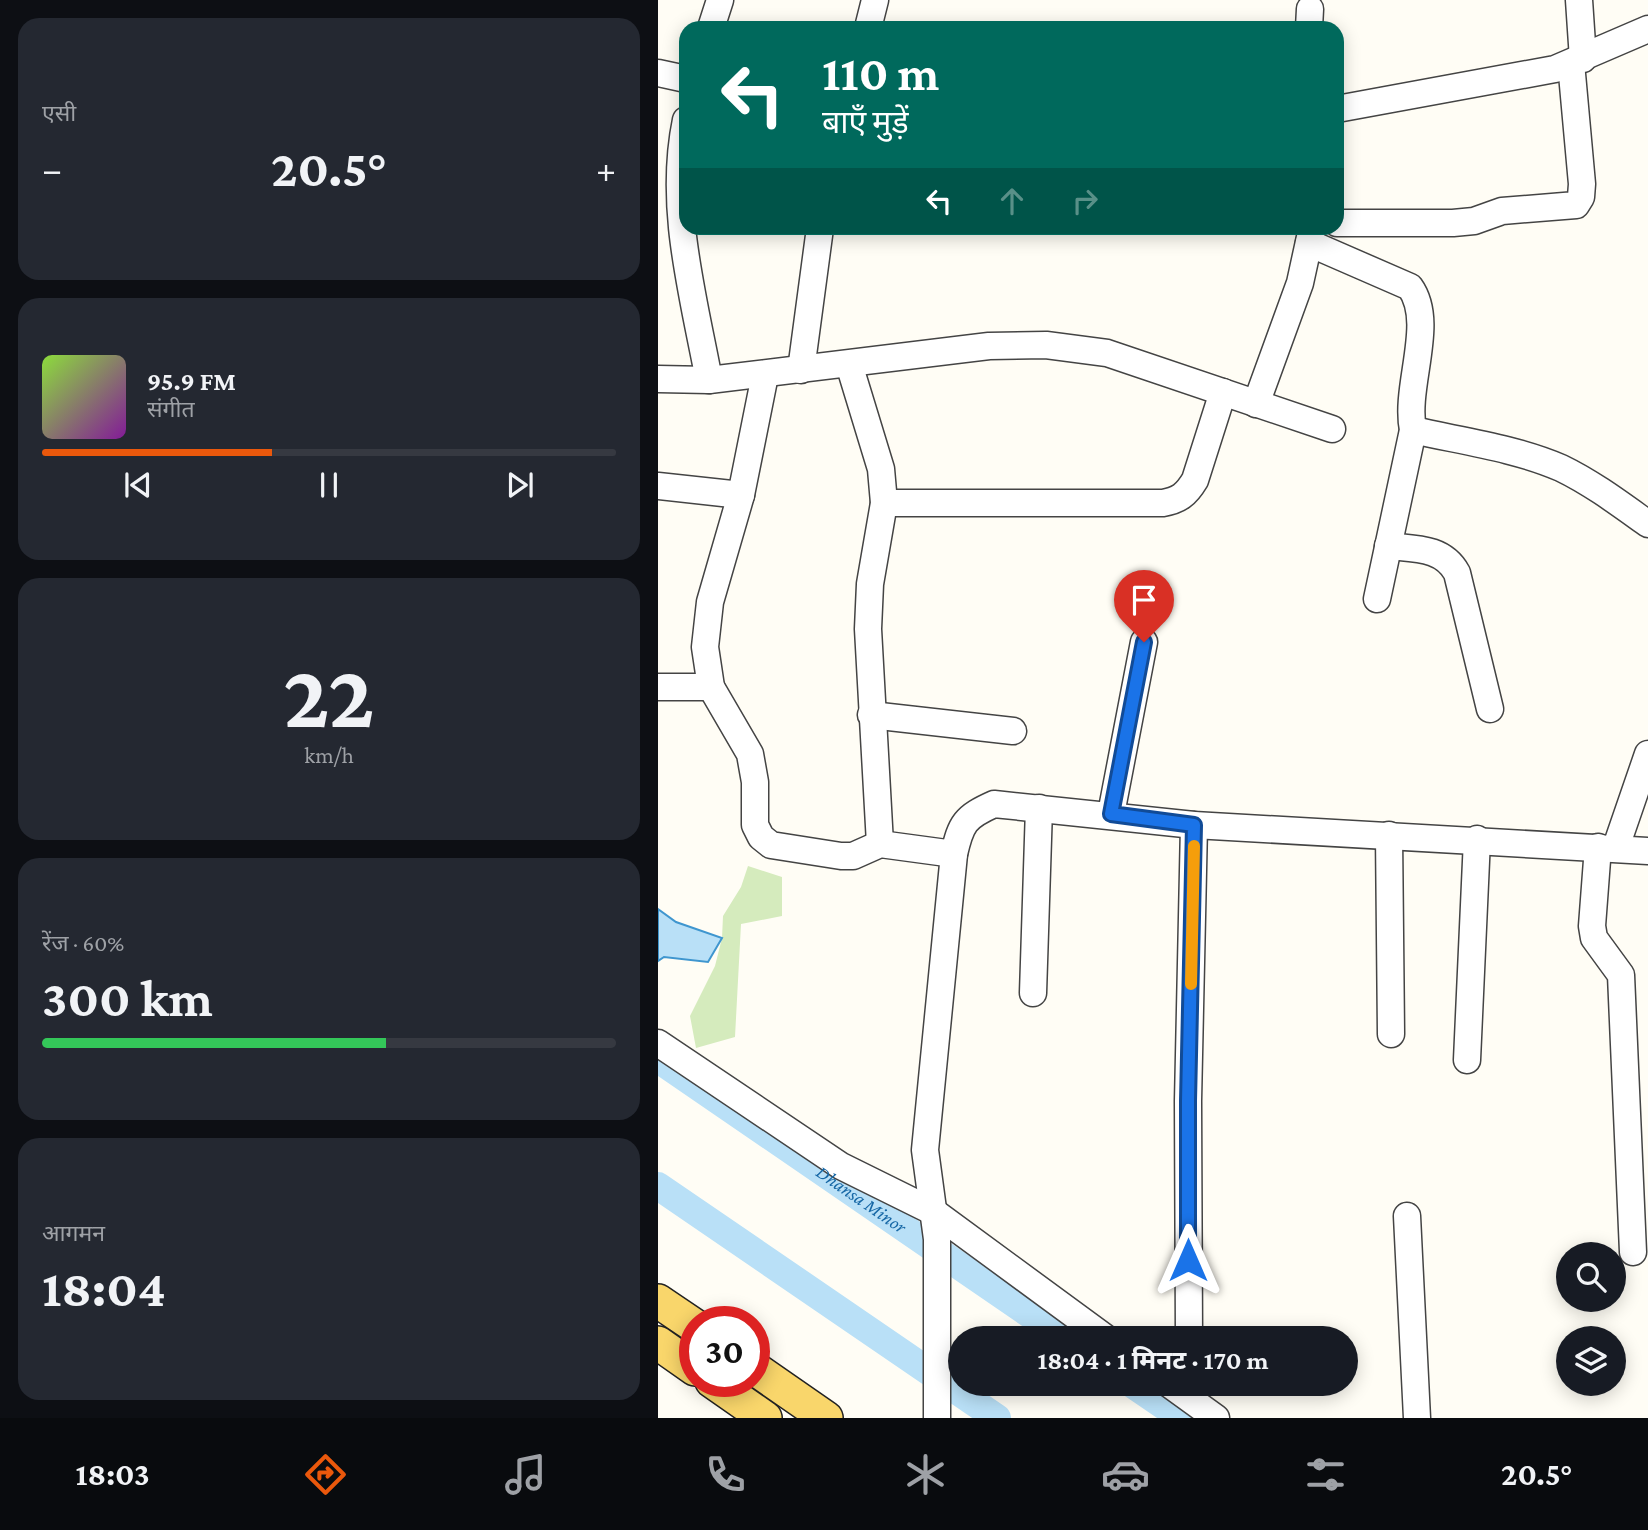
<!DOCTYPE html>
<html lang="hi">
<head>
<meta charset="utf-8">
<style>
  body { margin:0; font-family:"Crimson Pro","Noto Sans Devanagari",serif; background:#242831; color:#f1f3f6; height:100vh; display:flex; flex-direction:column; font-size:26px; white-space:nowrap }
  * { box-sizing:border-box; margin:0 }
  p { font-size:23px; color:#9ea1a6 }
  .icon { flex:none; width:38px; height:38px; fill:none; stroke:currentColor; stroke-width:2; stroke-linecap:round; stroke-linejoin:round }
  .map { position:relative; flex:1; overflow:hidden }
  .side { display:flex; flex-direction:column; gap:18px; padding:18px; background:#0d0f14; width:658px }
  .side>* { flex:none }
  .hud { position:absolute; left:21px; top:21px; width:665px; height:214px; border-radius:21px; box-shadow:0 4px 18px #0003; background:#00695c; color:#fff; overflow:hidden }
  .tools { position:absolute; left:898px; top:1242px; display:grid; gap:14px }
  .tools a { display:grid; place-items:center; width:70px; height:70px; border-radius:50%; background:#171b24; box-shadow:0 4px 18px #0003; font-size:35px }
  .speed { position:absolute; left:21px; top:1306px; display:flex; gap:14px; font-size:35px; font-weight:700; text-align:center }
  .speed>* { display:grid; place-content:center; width:91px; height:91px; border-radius:50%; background:#171b24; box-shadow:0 4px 18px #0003; line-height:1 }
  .speed .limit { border:10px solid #d22; background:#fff; color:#111 }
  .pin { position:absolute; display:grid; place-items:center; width:60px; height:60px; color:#fff; margin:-72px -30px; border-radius:50% 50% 50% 0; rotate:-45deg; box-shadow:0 0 7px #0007 }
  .pin .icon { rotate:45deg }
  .me { position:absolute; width:77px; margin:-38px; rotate:0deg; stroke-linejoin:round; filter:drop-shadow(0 0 5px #0008) }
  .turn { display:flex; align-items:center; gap:24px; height:147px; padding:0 28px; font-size:32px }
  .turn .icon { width:91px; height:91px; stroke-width:2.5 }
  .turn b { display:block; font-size:49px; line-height:60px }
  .lanes { display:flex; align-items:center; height:66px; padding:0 28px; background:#0003; justify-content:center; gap:35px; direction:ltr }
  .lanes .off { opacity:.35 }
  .big { font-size:52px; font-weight:700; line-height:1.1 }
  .side .tile { flex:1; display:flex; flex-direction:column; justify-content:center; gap:10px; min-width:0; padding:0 24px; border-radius:21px; background:#242831 }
  .side .dial { align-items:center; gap:0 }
  .dial b { font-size:91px; line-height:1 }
  .song { display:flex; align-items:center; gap:21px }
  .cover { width:84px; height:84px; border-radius:10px; background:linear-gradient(135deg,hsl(90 70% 55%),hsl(290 70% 35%)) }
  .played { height:7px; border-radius:4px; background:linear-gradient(90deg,#ea580c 40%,#363941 40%) }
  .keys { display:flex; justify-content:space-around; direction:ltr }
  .heat { display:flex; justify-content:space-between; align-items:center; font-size:38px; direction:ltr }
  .charge { height:10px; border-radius:5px; background:linear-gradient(90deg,#34c759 60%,#363941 0) }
  .trip { position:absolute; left:290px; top:1326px; width:410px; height:70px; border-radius:35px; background:#171b24; box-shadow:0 4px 18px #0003; font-weight:700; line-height:70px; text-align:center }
  .dock { display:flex; height:112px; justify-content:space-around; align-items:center; background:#090b0e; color:#9ea1a6 }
  .dock .icon { width:49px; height:49px }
  .dock .active { color:#ea580c }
  .dock b { font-size:32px; color:#f1f3f6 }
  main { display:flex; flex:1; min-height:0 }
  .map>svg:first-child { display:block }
  .green { fill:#d5ebbd }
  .water { fill:#b9e0f7; stroke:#3f96cf; stroke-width:2 }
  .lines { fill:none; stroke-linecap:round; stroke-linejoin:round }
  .canal { stroke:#b9e0f7; stroke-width:28 }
  .minor-casing { stroke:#444; stroke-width:29 }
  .major-casing { stroke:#222; stroke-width:36 }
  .minor { stroke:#fff; stroke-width:26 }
  .major { stroke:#f9d66b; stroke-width:33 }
  .route-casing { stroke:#114b97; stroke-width:18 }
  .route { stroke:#1a73e8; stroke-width:12 }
  .slow { stroke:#f59e0b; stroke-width:12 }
  .labels { text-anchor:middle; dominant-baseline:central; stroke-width:7; stroke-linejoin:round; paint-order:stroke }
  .water-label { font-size:19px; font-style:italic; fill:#1768a6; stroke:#fff }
</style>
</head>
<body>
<main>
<section class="side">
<div class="tile"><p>एसी</p>
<div class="heat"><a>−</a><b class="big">20.5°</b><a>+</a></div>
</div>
<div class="tile">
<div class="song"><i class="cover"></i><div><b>95.9 FM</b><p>संगीत</p></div></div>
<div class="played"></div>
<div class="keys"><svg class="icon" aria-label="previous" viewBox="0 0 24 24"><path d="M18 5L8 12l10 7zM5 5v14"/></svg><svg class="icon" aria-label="pause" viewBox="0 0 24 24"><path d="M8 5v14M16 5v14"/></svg><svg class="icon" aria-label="next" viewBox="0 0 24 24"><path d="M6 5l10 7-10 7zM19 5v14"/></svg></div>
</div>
<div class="tile dial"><b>22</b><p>km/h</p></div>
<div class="tile"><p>रेंज · 60%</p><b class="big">300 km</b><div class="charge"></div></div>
<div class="tile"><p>आगमन</p><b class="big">18:04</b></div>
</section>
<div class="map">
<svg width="990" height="1418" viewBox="0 0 990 1418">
  <rect width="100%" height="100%" fill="#fffdf5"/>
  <path class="green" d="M90 866 124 877V916L83 924 77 1037 38 1048 32 1016 57 966 64 938 65 916 83 887Z"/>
  <path class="water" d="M0 909 18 922 64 938 50 962 6 957 0 961Z"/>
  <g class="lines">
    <g class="canal">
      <path id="s1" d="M0 1059 408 1339"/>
      <path d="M0 1186 339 1418"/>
      <path d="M474 1384 524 1418"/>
    </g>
    <defs>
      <g id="minor">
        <path d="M921 0 925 59"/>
        <path d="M53 28 62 0"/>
        <path d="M210 28 217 0"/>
        <path d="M651 28 652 9"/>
        <path d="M0 73 28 79"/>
        <path d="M679 109 897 69 990 29"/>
        <path d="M28 120C10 207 35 294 51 380"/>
        <path d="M679 223H795L816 221 844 211 918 205 923 197 924 184 913 63"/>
        <path d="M651 243 752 287C778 323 746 386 755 430L719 599"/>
        <path d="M191 364 223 469 226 503 212 584 210 629 222 844"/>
        <path d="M143 370 162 228"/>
        <path d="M107 375 83 495 52 602 47 647 53 687 92 754 97 782V825L103 837 113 845 183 856H195L222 844 296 854"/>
        <path d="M0 379 51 380 331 346 388 345 449 353 674 429"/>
        <path d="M598 404 642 283 654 228"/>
        <path d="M755 430C803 441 857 448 903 468 934 483 962 504 990 524"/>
        <path d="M0 486 83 495"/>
        <path d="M226 503H505C521 500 528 495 537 480L565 392"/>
        <path d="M730 546C757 549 785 547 799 573L832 709"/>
        <path d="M0 687H53"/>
        <path d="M213 715 355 731"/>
        <path d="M453 814 486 642"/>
        <path d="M731 835 733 1034"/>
        <path d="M940 847 934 926 936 938 963 975 975 1252"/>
        <path d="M958 847 990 754"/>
        <path d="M375 993 381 808"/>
        <path d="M0 1043 183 1166 276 1212 449 1339"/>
        <path d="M809 1060 819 839"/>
        <path d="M749 1216 759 1418"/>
        <path d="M531 1339 530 1101 536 825"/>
        <path d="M511 1384 558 1418"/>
        <path d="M279 1418V1239L267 1150 296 854C303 823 307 817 336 804L536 825 990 851"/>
      </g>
      <g id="major">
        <path d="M0 1301 37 1326"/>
        <path d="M0 1343 37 1369"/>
        <path d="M96 1368 168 1418"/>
        <path d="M54 1381 107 1418"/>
      </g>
    </defs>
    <use href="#minor" class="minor-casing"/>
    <use href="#major" class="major-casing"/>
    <use href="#minor" class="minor"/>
    <use href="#major" class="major"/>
  </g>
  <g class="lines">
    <defs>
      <path id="route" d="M486 642 453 814 536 825 530 1101V1260"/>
    </defs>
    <use href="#route" class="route-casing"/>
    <use href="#route" class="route"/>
    <path class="slow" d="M533 984 536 846"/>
  </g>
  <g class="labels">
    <g class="water-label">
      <text stroke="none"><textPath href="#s1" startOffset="247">Dhansa Minor</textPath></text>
    </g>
  </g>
</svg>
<div class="tools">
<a><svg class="icon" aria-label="search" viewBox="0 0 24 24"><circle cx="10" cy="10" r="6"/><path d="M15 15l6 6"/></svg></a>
<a><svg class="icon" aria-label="layers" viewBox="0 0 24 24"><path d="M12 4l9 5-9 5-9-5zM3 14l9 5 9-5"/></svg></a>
</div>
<div class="speed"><div class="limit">30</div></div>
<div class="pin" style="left:486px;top:642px;background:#d93025"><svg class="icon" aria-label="arrive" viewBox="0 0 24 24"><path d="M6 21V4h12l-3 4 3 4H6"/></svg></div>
<svg class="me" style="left:530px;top:1260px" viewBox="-20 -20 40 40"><path d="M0-17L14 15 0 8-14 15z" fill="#1a73e8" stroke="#fff" stroke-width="4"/></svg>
<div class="trip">18:04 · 1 मिनट · 170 m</div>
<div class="hud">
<div class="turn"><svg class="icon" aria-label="left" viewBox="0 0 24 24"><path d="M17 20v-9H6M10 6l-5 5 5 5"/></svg><div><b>110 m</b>बाएँ मुड़ें</div></div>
<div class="lanes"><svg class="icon" aria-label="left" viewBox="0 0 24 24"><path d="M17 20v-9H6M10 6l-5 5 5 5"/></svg><svg class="icon off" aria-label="ahead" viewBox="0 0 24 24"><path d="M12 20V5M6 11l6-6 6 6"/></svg><svg class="icon off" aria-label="right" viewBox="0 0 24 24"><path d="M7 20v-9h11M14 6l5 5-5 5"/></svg></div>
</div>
</div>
</main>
<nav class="dock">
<b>18:03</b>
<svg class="icon active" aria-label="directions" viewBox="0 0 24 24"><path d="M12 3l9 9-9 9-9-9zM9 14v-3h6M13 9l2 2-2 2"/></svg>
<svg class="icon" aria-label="music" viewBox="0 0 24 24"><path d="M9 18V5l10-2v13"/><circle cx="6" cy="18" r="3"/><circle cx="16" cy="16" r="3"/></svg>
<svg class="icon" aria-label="phone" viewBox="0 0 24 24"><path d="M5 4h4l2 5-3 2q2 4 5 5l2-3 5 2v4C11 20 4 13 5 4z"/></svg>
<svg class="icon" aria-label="climate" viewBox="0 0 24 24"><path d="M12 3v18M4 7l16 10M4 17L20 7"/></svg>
<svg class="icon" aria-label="car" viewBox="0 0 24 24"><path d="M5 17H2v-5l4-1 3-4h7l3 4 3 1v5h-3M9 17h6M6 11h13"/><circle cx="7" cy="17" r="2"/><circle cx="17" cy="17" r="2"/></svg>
<svg class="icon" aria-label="filters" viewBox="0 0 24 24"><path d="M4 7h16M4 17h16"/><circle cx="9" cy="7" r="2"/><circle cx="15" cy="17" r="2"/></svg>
<b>20.5°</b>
</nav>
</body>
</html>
